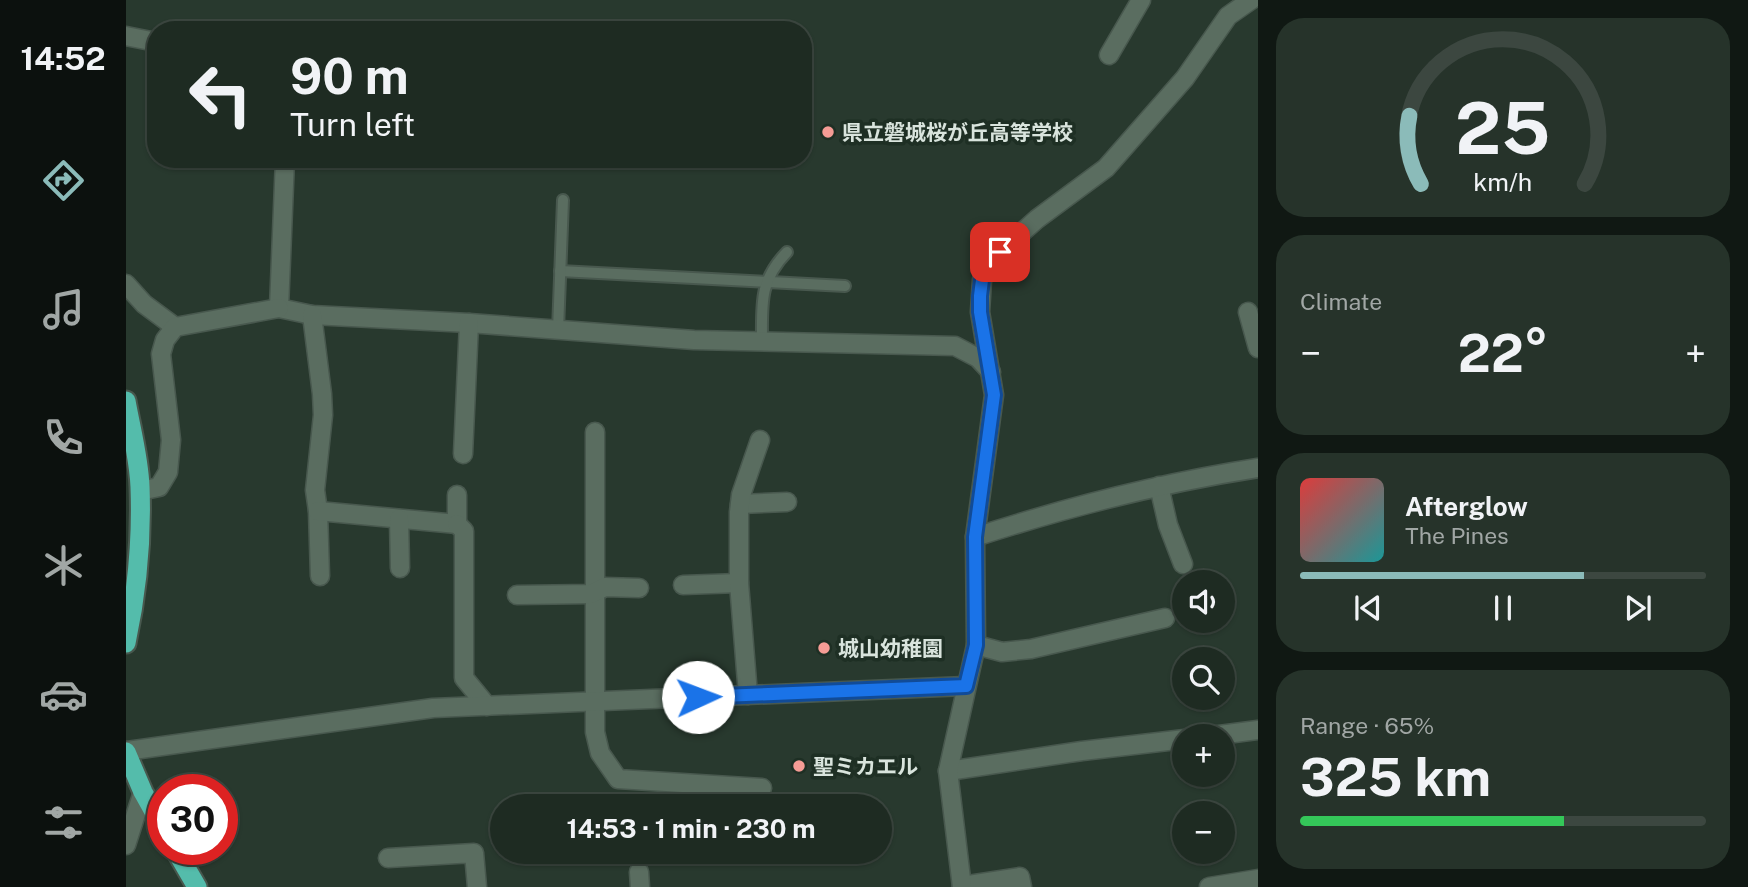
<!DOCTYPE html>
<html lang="en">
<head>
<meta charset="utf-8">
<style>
  body { margin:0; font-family:"Public Sans","Noto Sans JP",sans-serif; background:#26332a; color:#f1f3f6; height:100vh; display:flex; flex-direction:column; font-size:26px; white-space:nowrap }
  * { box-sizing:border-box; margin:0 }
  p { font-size:23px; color:#a1a7a5 }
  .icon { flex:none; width:38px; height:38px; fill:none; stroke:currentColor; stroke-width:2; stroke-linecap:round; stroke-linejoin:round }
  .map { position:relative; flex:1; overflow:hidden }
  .sheet { display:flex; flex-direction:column; gap:18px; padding:18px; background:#101813; width:490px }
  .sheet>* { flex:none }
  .top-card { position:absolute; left:21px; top:21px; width:665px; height:147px; border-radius:28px; box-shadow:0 2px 5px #0004,0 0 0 2px #3c4740; background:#1e2b22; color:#f1f3f6; overflow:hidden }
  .fabs { position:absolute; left:1046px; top:570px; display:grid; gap:14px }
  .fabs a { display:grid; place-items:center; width:63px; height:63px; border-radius:50%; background:#1e2b22; box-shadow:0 2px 5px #0004,0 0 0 2px #3c4740; font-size:35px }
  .speed { position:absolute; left:21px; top:774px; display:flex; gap:14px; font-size:35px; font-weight:700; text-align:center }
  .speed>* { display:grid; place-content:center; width:91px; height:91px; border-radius:50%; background:#1e2b22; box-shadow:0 2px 5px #0004,0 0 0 2px #3c4740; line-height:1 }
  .speed .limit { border:10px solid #d22; background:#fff; color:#111 }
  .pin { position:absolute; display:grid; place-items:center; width:60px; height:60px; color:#fff; margin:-30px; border-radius:14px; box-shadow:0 4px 10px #0006 }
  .me { position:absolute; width:77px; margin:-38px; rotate:88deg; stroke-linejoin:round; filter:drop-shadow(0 0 5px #0008) }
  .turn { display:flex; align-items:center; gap:24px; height:147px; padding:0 28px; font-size:32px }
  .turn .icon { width:91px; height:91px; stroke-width:2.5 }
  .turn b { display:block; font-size:49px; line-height:60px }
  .big { font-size:52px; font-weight:700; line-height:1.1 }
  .sheet .card { flex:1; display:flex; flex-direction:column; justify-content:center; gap:10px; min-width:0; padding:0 24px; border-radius:28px; background:#26332a }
  .sheet .dial { align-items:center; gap:0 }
  .dial svg { height:182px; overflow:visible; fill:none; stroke:#3c4740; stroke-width:7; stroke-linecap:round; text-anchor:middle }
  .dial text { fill:#f1f3f6; stroke:none }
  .song { display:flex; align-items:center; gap:21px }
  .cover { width:84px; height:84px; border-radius:10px; background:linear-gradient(135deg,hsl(0 70% 55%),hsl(180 70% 35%)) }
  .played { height:7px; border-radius:4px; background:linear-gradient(90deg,#8bbbb9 70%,#3c4740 70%) }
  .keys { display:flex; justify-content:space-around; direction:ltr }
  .heat { display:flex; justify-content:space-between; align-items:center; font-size:38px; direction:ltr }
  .charge { height:10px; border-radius:5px; background:linear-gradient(90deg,#34c759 65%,#3c4740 0) }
  .trip { position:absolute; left:364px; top:794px; width:402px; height:70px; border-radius:35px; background:#1e2b22; box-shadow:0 2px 5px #0004,0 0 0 2px #3c4740; font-weight:700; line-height:70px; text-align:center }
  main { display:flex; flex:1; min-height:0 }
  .tabs { display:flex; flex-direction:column; width:126px; justify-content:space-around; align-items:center; background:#0c110e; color:#a1a7a5 }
  .tabs .icon { width:49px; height:49px }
  .tabs .current { color:#8bbbb9 }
  .tabs b { font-size:32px; color:#f1f3f6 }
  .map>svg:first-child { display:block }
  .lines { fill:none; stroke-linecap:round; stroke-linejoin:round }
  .service-casing { stroke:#48584e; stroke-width:14 }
  .minor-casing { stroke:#48584e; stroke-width:21 }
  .trunk-casing { stroke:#48584e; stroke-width:23 }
  .service { stroke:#5a6d60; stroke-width:10 }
  .minor { stroke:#5a6d60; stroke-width:18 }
  .trunk { stroke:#54bcab; stroke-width:19 }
  .route-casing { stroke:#114b97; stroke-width:18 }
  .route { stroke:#1a73e8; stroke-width:12 }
  .poi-dot { fill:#f59c95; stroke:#1e2f24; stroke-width:2.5 }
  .labels { text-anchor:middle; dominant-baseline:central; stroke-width:7; stroke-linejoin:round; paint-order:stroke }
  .poi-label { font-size:21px; font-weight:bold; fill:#d9e4dd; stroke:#1e2f24; text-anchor:start }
</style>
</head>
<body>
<main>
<nav class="tabs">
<b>14:52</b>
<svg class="icon current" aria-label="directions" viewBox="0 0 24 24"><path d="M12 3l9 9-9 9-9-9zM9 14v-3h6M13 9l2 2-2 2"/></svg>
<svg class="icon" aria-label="music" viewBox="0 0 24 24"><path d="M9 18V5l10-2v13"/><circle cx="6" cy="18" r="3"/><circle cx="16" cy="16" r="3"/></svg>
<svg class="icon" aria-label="phone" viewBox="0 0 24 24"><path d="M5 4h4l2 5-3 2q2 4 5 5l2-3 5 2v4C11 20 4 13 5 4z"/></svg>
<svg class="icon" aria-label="climate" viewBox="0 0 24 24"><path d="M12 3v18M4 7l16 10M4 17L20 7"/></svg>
<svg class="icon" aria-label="car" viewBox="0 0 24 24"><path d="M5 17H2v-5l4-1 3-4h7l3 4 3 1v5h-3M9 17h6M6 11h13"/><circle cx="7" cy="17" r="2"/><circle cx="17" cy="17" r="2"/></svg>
<svg class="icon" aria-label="filters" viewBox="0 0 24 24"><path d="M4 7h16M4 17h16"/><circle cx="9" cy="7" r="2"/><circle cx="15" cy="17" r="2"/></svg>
</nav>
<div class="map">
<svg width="1132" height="887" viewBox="0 0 1132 887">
  <rect width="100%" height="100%" fill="#28392e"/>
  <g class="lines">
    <defs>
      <g id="service">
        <path d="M434 271 719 286"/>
        <path d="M432 330 437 200"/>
        <path d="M636 342C636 304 633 281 661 252"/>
      </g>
      <g id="minor">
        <path d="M0 36 30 42"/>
        <path d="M983 55 1015 0"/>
        <path d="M159 159 153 308 186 315 343 323 568 340 829 346 852 358 865 372"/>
        <path d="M0 284 18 304 49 327"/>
        <path d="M1122 312 1132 348"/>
        <path d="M186 315 196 394 197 415 189 490 192 511 194 576"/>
        <path d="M469 432V732L474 753 492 779 636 788"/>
        <path d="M337 454 343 323"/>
        <path d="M1033 486 1042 525 1057 564"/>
        <path d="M14 491 33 487 42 472 45 440 35 354 39 340 49 327 153 308"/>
        <path d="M614 504 661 502"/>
        <path d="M192 511 331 524V495"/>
        <path d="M273 519 274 568"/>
        <path d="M331 524 338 531V678L361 706"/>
        <path d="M849 537C942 507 1035 483 1132 468"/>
        <path d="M557 585 613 583"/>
        <path d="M391 595 465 594 479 587 513 588"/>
        <path d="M850 645 876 652 905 649 1039 618"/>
        <path d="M622 695 613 583V512L615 495 634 440"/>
        <path d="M1078 737 1132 730"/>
        <path d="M0 751 307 708 840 686"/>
        <path d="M822 771 956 751 1059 739"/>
        <path d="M0 845 17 792"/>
        <path d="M262 858 348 853 351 887"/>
        <path d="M513 872 514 887"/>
        <path d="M836 886 894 877 896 887"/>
        <path d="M836 887 822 771 850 645 849 537 868 395 854 312 856 280 863 265 874 252 911 219 980 168 1059 78 1102 16 1125 0"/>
        <path d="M1083 887 1132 879"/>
      </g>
      <g id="trunk">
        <path d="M0 401C5 429 13 458 14 487 16 539 11 592 0 643"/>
        <path d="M0 752 17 792 37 828"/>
        <path d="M49 849 71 887"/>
      </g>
    </defs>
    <use href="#service" class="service-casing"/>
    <use href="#minor" class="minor-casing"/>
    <use href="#trunk" class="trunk-casing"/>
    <use href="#service" class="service"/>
    <use href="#minor" class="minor"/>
    <use href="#trunk" class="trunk"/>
  </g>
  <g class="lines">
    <defs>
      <path id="route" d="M572 697 840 686 850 645 849 537 868 395 854 312V296L856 280 863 265 874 252"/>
    </defs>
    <use href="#route" class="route-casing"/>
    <use href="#route" class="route"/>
  </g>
  <g class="poi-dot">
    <circle cx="702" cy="132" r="7"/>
    <circle cx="698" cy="648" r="7"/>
    <circle cx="673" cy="766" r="7"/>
  </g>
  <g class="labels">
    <g class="poi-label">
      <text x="716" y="132">県立磐城桜が丘高等学校</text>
      <text x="712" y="648">城山幼稚園</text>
      <text x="687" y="766">聖ミカエル</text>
    </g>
  </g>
</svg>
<div class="fabs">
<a><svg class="icon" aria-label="sound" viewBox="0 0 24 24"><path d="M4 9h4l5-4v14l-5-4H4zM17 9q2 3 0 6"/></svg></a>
<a><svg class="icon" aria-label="search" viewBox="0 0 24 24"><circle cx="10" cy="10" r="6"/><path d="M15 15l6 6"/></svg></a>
<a>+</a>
<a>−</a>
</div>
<div class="speed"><div class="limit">30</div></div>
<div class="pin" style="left:874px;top:252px;background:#d93025"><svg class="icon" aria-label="arrive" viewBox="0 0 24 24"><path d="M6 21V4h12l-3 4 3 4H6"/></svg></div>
<svg class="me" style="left:572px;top:697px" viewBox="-20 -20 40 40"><circle r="19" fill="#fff"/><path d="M0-13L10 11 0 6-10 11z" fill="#1a73e8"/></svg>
<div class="trip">14:53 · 1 min · 230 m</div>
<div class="top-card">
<div class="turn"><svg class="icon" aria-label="left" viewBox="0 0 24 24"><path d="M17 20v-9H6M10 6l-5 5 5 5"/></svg><div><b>90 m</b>Turn left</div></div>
</div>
</div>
<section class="sheet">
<div class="card dial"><svg viewBox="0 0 100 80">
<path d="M14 69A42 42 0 1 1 86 69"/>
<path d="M14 69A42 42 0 0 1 9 39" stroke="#8bbbb9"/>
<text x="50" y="56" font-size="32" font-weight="700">25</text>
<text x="50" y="72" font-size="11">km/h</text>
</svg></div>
<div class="card"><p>Climate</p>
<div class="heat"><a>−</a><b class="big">22°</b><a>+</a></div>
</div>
<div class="card">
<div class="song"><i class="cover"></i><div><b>Afterglow</b><p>The Pines</p></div></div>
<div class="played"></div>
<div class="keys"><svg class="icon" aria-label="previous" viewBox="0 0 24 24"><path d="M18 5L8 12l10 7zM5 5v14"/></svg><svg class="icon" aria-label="pause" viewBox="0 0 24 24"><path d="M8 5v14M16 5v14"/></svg><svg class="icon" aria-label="next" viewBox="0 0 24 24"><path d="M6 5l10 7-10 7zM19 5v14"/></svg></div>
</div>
<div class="card"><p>Range · 65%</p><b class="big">325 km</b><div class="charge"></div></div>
</section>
</main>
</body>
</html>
